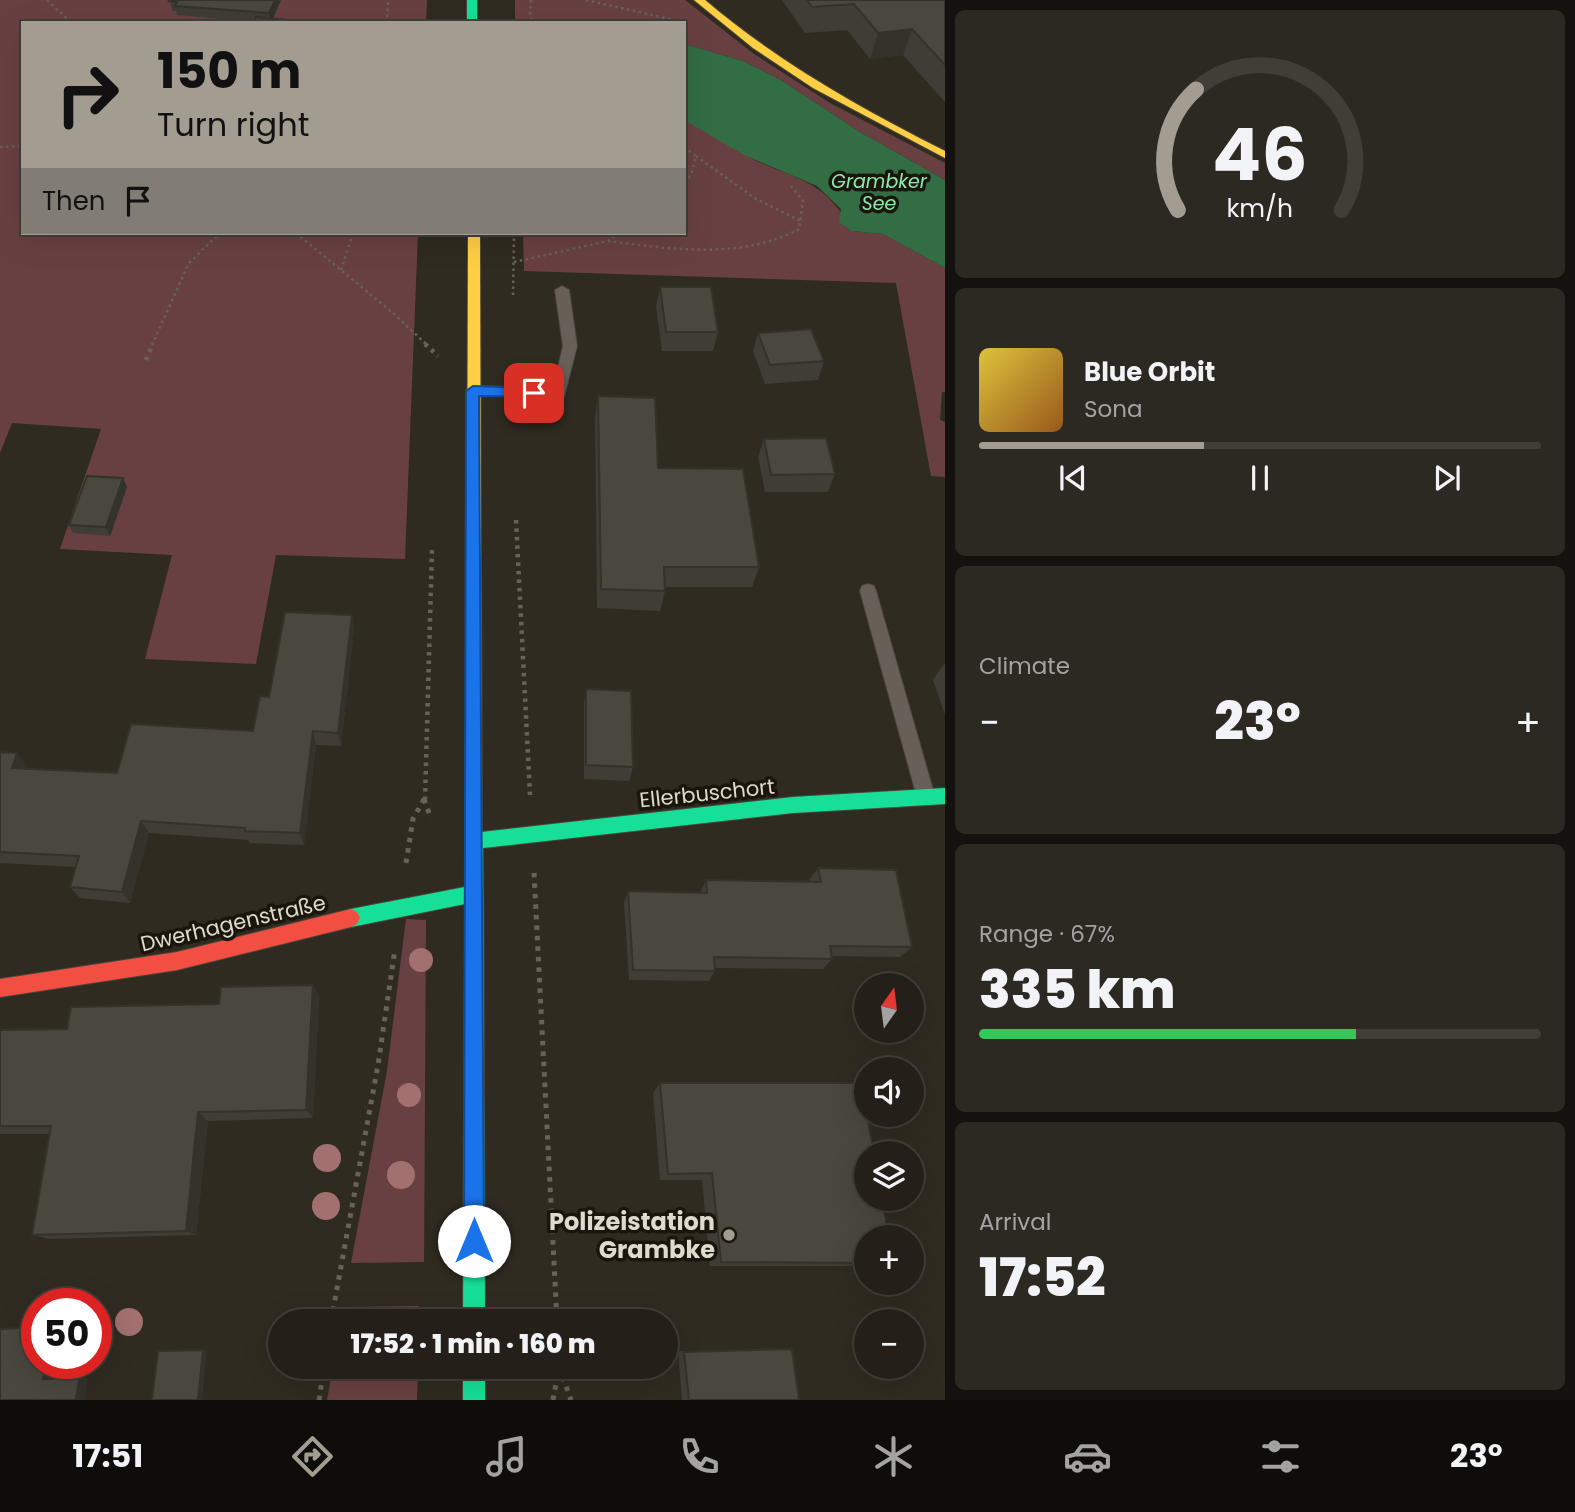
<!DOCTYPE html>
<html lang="en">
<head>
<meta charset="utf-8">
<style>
  body { margin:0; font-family:Poppins,sans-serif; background:#2c2822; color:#f1f3f6; height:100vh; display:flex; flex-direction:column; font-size:26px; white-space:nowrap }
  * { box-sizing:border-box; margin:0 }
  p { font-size:23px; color:#a3a3a2 }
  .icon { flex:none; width:38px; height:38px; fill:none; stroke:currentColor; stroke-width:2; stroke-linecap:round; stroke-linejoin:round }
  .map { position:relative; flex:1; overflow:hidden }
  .details { display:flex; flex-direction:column; gap:10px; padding:10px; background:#14120e; width:630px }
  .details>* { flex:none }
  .banner { position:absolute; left:21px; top:21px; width:665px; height:214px; border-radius:0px; box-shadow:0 7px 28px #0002,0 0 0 2px #413e38; background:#a29c91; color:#111; overflow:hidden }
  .needle { width:46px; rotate:14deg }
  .fabs { position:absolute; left:854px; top:973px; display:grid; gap:14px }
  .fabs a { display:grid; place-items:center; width:70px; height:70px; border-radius:50%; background:#242019; box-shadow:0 7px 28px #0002,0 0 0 2px #413e38; font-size:35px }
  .speed { position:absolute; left:21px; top:1288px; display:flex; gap:14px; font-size:35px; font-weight:700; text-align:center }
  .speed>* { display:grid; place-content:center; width:91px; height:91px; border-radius:50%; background:#242019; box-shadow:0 7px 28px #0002,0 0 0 2px #413e38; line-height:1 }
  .speed .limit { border:10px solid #d22; background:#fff; color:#111 }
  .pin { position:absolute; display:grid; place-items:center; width:60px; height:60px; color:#fff; margin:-30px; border-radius:14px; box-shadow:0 4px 10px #0006 }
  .me { position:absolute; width:77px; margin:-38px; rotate:0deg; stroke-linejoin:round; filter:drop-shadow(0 0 5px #0008) }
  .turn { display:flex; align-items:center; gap:24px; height:147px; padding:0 21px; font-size:32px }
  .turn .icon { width:91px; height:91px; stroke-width:2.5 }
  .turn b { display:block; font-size:49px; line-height:60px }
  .then { display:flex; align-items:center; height:66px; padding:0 21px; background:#0003; gap:14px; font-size:26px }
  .big { font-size:52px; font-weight:800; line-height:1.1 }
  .details .card { flex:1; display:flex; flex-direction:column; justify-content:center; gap:10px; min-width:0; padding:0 24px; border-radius:10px; background:#2c2822 }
  .details .dial { align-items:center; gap:0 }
  .dial svg { height:182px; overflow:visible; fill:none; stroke:#413e38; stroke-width:7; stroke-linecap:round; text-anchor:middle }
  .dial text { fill:#f1f3f6; stroke:none }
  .song { display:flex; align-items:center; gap:21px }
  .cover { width:84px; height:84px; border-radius:10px; background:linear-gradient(135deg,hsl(50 70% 55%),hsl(30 70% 35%)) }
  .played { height:7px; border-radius:4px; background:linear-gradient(90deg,#a29c91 40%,#413e38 40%) }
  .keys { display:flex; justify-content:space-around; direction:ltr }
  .heat { display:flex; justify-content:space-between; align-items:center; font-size:38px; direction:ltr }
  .charge { height:10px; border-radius:5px; background:linear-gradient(90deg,#34c759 67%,#413e38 0) }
  .trip { position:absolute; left:268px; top:1309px; width:410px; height:70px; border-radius:35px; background:#242019; box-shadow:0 7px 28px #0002,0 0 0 2px #413e38; font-weight:800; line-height:70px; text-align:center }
  .tab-bar { display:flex; height:112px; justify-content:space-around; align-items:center; background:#0e0d0a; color:#a3a3a2 }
  .tab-bar .icon { width:49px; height:49px }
  .tab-bar .selected { color:#a29c91 }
  .tab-bar b { font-size:32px; color:#f1f3f6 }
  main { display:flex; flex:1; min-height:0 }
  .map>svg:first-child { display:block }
  .green { fill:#694042 }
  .water { fill:#326d44 }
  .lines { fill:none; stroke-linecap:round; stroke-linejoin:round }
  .lane-casing { stroke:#4a463e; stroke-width:2 }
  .fast-casing { stroke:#4a463e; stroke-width:2 }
  .slow-casing { stroke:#4a463e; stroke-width:2 }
  .jam-casing { stroke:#4a463e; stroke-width:2 }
  .path-far2 { stroke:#69615c; stroke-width:2.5; stroke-dasharray:2.5 3.5; stroke-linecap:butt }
  .path-far1 { stroke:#69615c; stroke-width:4.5; stroke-dasharray:3.5 5; stroke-linecap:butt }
  .path { stroke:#69615c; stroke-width:5; stroke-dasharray:4.5 6; stroke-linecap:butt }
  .lane { fill:#685f59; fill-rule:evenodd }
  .fast { fill:#16e098; fill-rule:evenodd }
  .slow { fill:#ffcf43; fill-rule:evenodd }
  .jam { fill:#f24e42; fill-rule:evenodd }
  .tree { fill:#a1706f }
  .wall { fill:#3f3d35 }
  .shaded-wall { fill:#33322b }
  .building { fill:#49473e; stroke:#33322b; stroke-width:2 }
  .route { fill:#1a73e8; stroke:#114b97; stroke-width:2 }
  .poi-dot { fill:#a29c91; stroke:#1a160e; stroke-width:2.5 }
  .labels { text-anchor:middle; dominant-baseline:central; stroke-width:7; stroke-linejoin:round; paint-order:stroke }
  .far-water-label { font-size:19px; font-style:italic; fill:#8de9a9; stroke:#1a160e }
  .street-label { font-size:21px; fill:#dfd9ce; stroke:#1a160e }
  .near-poi-label { font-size:24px; font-weight:bold; fill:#dfd9ce; stroke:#1a160e; text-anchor:end }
</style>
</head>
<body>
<main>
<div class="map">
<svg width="945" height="1400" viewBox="0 0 945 1400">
  <rect width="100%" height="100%" fill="#302b21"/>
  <g class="green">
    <path d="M0 0H427L426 23H23V233H418L405 559 276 555 256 664 145 659 172 555 60 549 101 429 12 423 0 453Z"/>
    <path d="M515 0H685L754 54 830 103 945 163V180L860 132 781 80 743 61 684 44V23H515Z"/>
    <path d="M684 120C706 127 725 144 745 155 793 181 824 176 852 231L883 234 945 268V392H942L940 420 945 422V477L931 476 896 283 524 271 523 233H684Z"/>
    <path d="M406 919 426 920 424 1262 351 1263 387 1071Z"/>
    <path d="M419 1306V1321H342L345 1307Z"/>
    <path d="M333 1367H418L417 1400H327Z"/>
  </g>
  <path class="water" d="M684 44 743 61 781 80 860 132 945 180V268L883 234 852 231 839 222 841 209 817 186 746 156 684 120Z"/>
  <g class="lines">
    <defs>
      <g id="lane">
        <path d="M562 286 569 290 577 346 564 397 468 395 466 391 468 387 473 386 553 388 563 346 555 290Z"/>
        <path d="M868 584 874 586 876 591 935 797 933 803 926 805 919 803 917 797 860 591 862 586Z"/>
      </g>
      <g id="fast">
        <rect x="467" y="0" width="10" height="23"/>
        <path d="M474 552 481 558 482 832 793 797 945 788V804L793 813 483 848 485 1321H463L465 904 351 927 345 924 342 918 345 912 351 909 465 887 467 558Z"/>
        <rect x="463" y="1367" width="22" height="33"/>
      </g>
      <g id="slow">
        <path d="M694 0H705C778 62 860 108 945 151V158L813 88 753 48Z"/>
        <path d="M468 233H480L481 558 474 564 467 558Z"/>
      </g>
      <path id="jam" d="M351 909 357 912 360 918 357 924 351 927 177 970 0 997V979L177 952Z"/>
    </defs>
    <use href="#lane" class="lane-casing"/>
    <use href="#fast" class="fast-casing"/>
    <use href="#slow" class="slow-casing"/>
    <use href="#jam" class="jam-casing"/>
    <g class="path-far2">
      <path d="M47 0 72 23"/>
      <path d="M531 0 530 15 533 23"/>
      <path d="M586 0 674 20"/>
      <path d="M387 23 388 0"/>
      <path d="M666 23 676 21"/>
      <path d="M0 147 23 146"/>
      <path d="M684 147 696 156 691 175 684 185"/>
      <path d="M696 156 756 199 801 221"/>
      <path d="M296 233 393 313 427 345"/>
      <path d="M608 241C669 249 743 260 799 229L803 201 791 186"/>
      <path d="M514 262 608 241 619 233"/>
      <path d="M341 270 353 233"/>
      <path d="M513 295 514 233"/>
      <path d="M152 345 189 263 220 233"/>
    </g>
    <g class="path-far1">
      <path d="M425 344 438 356"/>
      <path d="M146 360 153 344"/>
      <path d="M516 520 530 795"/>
      <path d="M425 800 432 549"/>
    </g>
    <g class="path">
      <path d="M424 799 431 819"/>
      <path d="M406 863 413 819 424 799"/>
      <path d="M534 873 557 1321"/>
      <path d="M331 1321 378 1065 395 949"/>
      <path d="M559 1367 571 1400"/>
      <path d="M319 1400 324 1367"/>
      <path d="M553 1400 559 1368"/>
    </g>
    <use href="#lane" class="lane"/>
    <use href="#fast" class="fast"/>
    <use href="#slow" class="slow"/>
    <use href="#jam" class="jam"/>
  </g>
  <g class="tree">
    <circle cx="421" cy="960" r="12"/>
    <circle cx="409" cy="1095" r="12"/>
    <circle cx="327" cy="1158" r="14"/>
    <circle cx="401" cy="1175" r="14"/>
    <circle cx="326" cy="1206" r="14"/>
    <circle cx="129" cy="1322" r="14"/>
  </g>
  <g class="wall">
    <path d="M170 0H281L272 19 254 22 177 15 176 11H172Z"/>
    <path d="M782 0H945V102L903 55 870 59 847 30 805 33Z"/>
    <path d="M660 287 718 332 713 351H662L656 306Z"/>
    <path d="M758 333 824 361 818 380 765 384 753 351Z"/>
    <path d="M598 396 658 468 759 567 752 587H665V591L660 611 597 608 595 418Z"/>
    <path d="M764 439 835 474 828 492H765L758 457Z"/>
    <path d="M127 487 110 536 73 533 69 525Z"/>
    <path d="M352 615 354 630 341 746 316 745 304 845 250 843 248 840 149 833 130 903 80 898 70 887 76 867 0 863V752L27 766 26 769 117 773 253 731 269 697Z"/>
    <path d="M945 663V715L933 680Z"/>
    <path d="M586 689 633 767 629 781 584 779V704Z"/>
    <path d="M818 868 912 947 900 957 832 956V959L823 969 715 968V971L709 981 629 980 624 903 628 891 700 893 706 880 810 882 809 880Z"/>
    <path d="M313 985 319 997 313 1118 208 1121 196 1235 49 1239 32 1235 49 1134H0V1030L67 1029 219 1004Z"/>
    <path d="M660 1083 866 1237V1266H710L702 1180H660L653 1093Z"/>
    <path d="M781 1349 799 1400H682L678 1351Z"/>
  </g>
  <g class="shaded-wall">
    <path d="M275 0H281L271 23 269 13Z"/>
    <path d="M912 29 903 55 870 59 878 33Z"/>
    <path d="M123 478 127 487 110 536 106 527Z"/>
    <path d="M352 615 354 630 341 746 338 733Z"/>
    <path d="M313 731 316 745 304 845 300 833Z"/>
    <path d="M17 753 27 766 22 781 12 768Z"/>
    <path d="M141 821 149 833 130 903 122 892Z"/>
    <path d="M313 985 319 997 313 1118 306 1110Z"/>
    <path d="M198 1112 208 1121 196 1235 186 1231Z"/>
    <path d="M203 1350H207L202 1400H198Z"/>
    <path d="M46 1363H55L53 1378 43 1379Z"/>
    <path d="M88 1378 85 1400H76L79 1379Z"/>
  </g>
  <g class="building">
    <path d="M170 0H275L269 13 175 6 177 2 169 1Z"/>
    <path d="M807 0H945V65L912 29 878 33 854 4 812 7Z"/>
    <path d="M256 17 321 23H254Z"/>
    <path d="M660 287H711L718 332H666Z"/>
    <path d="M811 329 824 361 770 365 758 333Z"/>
    <path d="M598 396 655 398 658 468 743 469 759 567H664L665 591 601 589Z"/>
    <path d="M826 438 835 474 771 475 764 439Z"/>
    <path d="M87 476 123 478 106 527 69 525Z"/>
    <path d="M285 612 352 615 338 733 313 731 300 833 245 831V828L141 821 122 892 70 887 79 856 0 852V752L17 753 12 768 117 773 131 724 253 731 260 696 269 697Z"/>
    <path d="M586 689 631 691 633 767 586 765Z"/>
    <path d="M818 868 896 870 912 947 830 946 832 959 714 957 715 971 633 970 628 891 707 893 706 880 821 882Z"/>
    <path d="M313 985 306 1110 198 1112 186 1231 32 1235 51 1126H0V1030L67 1029 71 1007 219 1004 221 987Z"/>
    <path d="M660 1083H861L874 1153H866V1199H882L889 1237H866V1263L721 1262 712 1173 668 1174Z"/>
    <path d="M37 1327V1363H46L43 1379H79L76 1400H0V1329Z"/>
    <path d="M792 1349 799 1400H689L684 1352Z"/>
    <path d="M203 1350 198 1400H152L158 1351Z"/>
  </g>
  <path class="route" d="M473 386 534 388 541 393 534 397 479 396 484 1241 481 1248 474 1251 467 1248 464 1241 466 391Z"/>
  <circle class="poi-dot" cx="729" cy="1235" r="7"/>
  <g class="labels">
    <g class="far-water-label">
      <text x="879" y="181">Grambker<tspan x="879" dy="22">See</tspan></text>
    </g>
    <g class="street-label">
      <text transform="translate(707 793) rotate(-6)">Ellerbuschort</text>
      <text transform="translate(233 923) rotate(-13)">Dwerhagenstraße</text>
    </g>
    <g class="near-poi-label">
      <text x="715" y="1221">Polizeistation<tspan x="715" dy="28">Grambke</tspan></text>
    </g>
  </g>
</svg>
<div class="fabs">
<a><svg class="needle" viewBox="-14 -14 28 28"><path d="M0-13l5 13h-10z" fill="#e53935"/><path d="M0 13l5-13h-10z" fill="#a3a3a2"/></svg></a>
<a><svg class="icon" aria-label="sound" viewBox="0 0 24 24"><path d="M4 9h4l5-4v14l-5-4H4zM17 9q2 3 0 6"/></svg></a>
<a><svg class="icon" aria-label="layers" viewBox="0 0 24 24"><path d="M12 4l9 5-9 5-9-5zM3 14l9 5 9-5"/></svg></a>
<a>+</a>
<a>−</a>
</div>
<div class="speed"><div class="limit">50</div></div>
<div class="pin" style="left:534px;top:393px;background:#d93025"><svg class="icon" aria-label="arrive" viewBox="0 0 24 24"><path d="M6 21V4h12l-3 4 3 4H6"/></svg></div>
<svg class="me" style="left:474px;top:1241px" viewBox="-20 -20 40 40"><circle r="19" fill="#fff"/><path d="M0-13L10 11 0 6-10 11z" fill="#1a73e8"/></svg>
<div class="trip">17:52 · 1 min · 160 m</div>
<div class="banner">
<div class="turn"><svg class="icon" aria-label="right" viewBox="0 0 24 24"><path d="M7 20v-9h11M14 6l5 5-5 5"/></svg><div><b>150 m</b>Turn right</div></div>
<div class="then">Then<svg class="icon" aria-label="arrive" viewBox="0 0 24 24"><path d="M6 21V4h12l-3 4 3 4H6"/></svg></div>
</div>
</div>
<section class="details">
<div class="card dial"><svg viewBox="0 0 100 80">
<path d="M14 69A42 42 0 1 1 86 69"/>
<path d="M14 69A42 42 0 0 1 22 16" stroke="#a29c91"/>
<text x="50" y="56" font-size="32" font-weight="700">46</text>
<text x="50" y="72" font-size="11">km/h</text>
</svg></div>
<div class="card">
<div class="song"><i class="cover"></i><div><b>Blue Orbit</b><p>Sona</p></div></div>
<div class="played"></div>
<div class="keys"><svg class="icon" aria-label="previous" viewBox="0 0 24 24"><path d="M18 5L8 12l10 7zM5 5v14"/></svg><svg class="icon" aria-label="pause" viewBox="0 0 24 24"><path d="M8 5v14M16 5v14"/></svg><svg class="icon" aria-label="next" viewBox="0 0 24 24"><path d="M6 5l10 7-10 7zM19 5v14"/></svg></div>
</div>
<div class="card"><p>Climate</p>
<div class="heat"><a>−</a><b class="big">23°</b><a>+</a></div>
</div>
<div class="card"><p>Range · 67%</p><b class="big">335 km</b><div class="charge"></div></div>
<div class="card"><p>Arrival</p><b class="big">17:52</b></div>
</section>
</main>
<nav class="tab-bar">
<b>17:51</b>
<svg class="icon selected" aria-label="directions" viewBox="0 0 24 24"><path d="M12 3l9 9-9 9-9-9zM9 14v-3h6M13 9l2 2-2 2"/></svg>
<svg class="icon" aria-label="music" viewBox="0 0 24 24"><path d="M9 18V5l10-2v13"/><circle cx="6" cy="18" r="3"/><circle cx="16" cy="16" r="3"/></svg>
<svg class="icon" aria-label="phone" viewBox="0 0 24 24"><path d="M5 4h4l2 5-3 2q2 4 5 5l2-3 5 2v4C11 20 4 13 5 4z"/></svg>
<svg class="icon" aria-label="climate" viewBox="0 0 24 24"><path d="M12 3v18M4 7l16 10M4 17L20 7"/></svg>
<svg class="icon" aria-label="car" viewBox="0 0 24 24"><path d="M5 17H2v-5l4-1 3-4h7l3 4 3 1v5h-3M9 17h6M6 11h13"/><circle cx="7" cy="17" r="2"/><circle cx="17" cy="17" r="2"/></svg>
<svg class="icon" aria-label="filters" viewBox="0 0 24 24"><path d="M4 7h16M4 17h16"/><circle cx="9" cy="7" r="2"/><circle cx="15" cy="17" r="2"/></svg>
<b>23°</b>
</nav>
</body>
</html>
